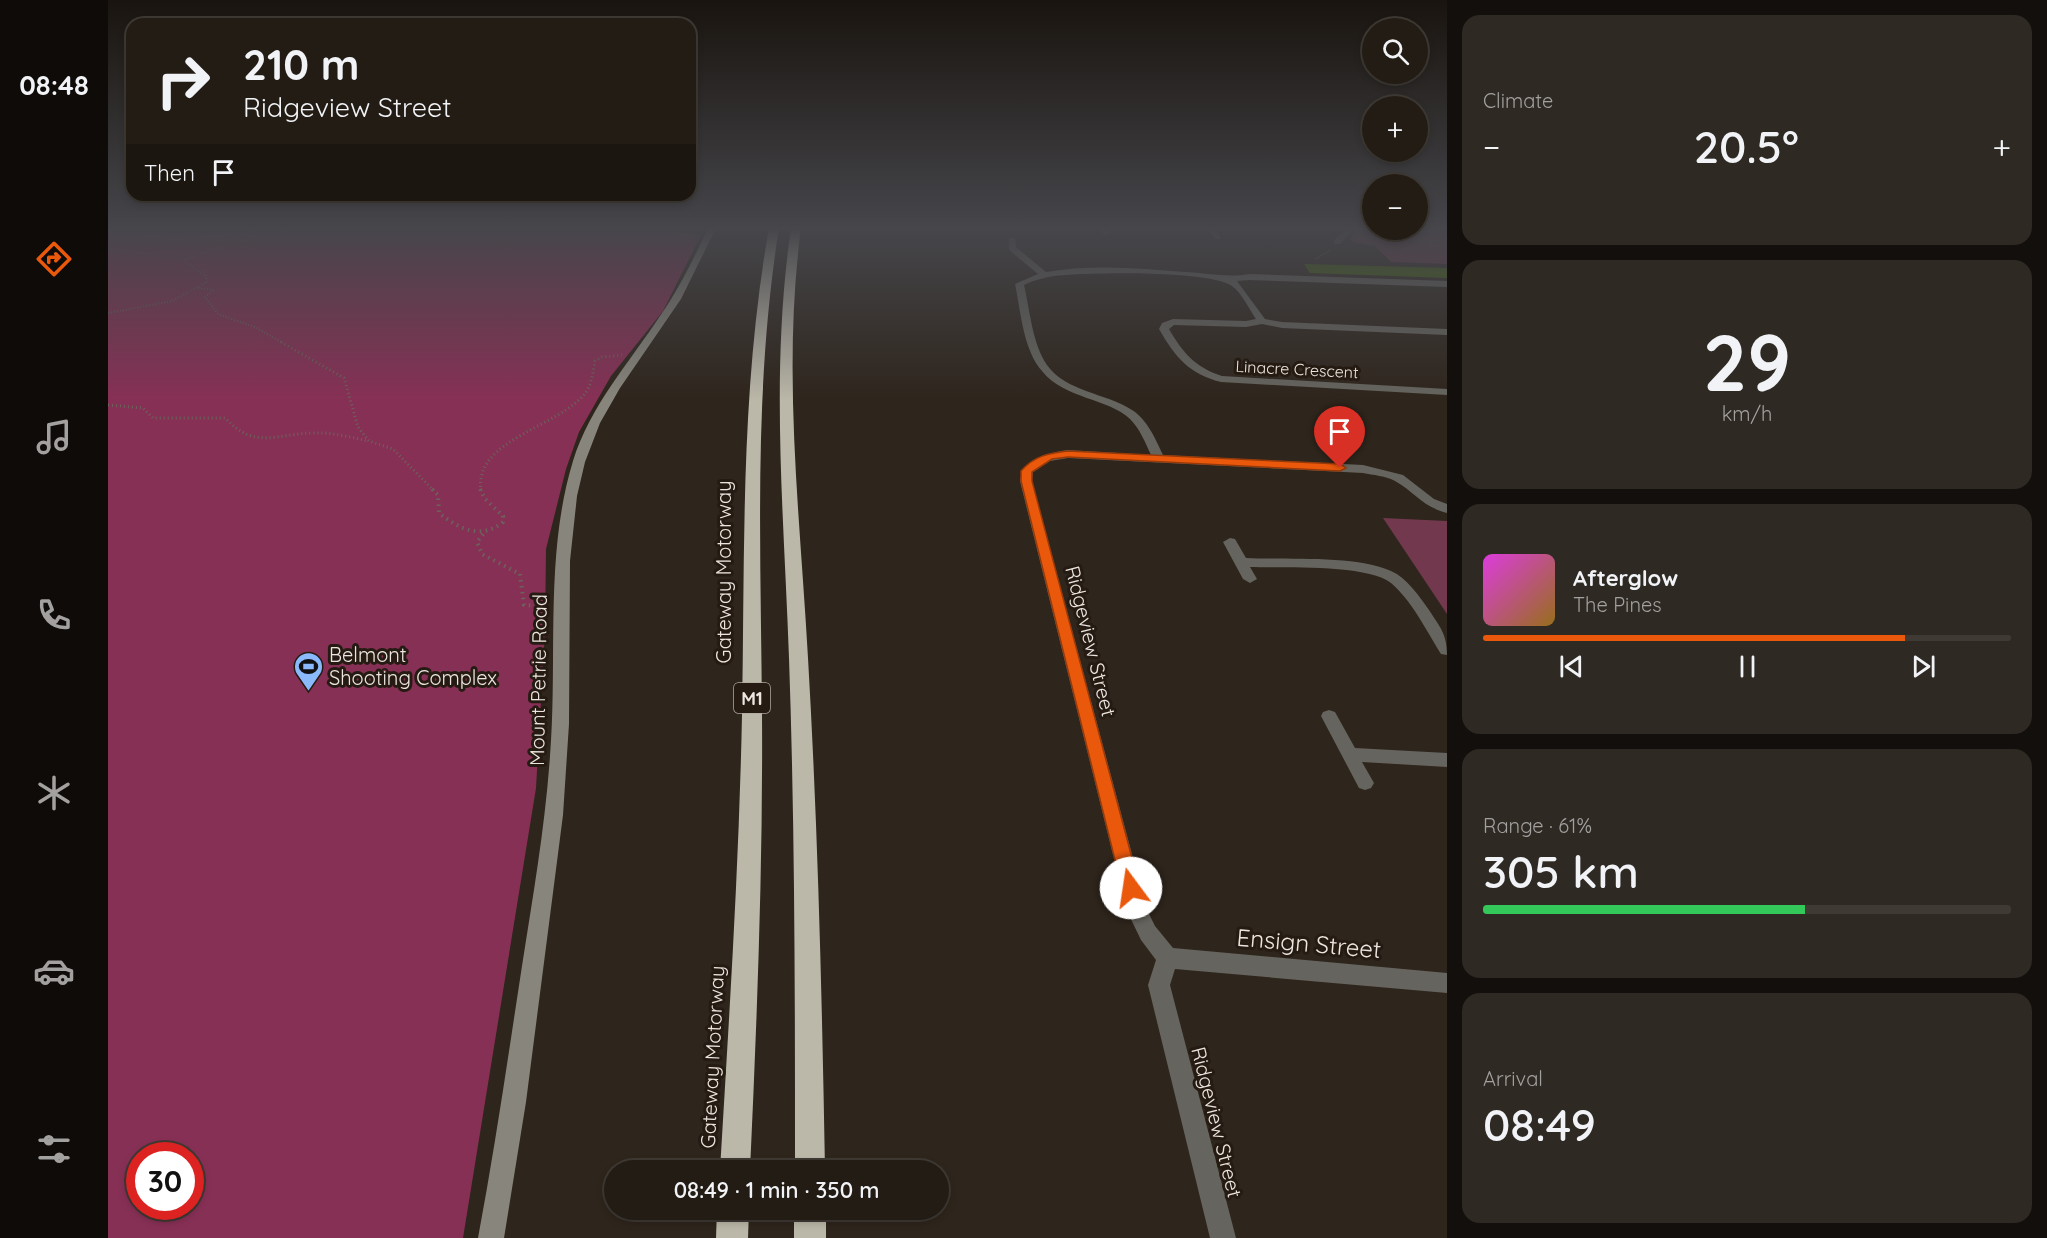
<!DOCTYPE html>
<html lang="en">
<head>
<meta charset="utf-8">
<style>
  body { margin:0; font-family:Quicksand,sans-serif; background:#2e2922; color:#f1f3f6; height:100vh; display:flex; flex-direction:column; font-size:22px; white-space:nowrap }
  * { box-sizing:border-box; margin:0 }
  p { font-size:20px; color:#a2a1a0 }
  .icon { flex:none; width:33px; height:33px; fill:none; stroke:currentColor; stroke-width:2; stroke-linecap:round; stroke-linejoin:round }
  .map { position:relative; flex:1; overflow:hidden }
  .side { display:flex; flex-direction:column; gap:15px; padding:15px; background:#130f0c; width:600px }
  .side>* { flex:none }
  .hud { position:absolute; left:18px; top:18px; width:570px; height:183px; border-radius:18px; box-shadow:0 3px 9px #0003,0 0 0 2px #3f3a34; background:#221c15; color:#f1f3f6; overflow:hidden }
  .controls { position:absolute; left:1254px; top:18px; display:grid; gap:12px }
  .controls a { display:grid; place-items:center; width:66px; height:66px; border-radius:50%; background:#221c15; box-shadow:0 3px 9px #0003,0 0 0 2px #3f3a34; font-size:30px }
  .speed { position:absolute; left:18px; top:1142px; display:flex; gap:12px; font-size:30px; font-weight:700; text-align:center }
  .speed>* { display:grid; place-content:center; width:78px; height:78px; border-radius:50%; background:#221c15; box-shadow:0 3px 9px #0003,0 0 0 2px #3f3a34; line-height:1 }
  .speed .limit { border:9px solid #d22; background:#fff; color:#111 }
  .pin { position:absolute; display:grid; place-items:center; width:51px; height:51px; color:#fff; margin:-62px -26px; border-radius:50% 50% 50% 0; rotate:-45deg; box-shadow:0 0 6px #0007 }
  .pin .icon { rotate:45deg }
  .me { position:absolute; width:66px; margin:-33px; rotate:346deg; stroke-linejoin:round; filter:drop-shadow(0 0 4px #0008) }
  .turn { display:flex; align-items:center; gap:21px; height:126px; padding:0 18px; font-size:27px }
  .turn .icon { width:78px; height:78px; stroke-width:2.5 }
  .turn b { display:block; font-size:42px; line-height:51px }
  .then { display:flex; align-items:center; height:57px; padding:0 18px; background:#0003; gap:12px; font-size:22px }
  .big { font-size:45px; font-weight:600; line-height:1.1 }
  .side .card { flex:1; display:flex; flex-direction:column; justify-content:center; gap:9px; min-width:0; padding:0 21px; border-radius:18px; background:#2e2922 }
  .side .dial { align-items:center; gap:0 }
  .dial b { font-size:78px; line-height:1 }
  .song { display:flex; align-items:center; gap:18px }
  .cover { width:72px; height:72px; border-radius:9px; background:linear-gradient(135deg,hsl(300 70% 55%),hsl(40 70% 35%)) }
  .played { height:6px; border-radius:3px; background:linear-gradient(90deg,#ea580c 80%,#3f3a34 80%) }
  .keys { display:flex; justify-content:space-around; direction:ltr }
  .heat { display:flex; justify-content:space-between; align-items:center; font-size:33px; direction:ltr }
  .charge { height:9px; border-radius:4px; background:linear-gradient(90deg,#34c759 61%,#3f3a34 0) }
  .trip { position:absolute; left:496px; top:1160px; width:345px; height:60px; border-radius:30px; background:#221c15; box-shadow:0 3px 9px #0003,0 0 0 2px #3f3a34; font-weight:600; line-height:60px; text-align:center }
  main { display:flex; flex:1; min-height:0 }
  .tabs { display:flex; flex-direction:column; width:108px; justify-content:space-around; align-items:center; background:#0e0b08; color:#a2a1a0 }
  .tabs .icon { width:42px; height:42px }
  .tabs .current { color:#ea580c }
  .tabs b { font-size:27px; color:#f1f3f6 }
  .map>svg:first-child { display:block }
  .green { fill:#71384e }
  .forest { fill:#873055; fill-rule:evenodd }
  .water { fill:#406706 }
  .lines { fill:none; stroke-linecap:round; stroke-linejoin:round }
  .path-far2 { stroke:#6b635b; stroke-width:2; stroke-dasharray:1 2; stroke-linecap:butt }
  .path-far1 { stroke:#6b635b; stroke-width:3; stroke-dasharray:1 3; stroke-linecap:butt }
  .path { stroke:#6b635b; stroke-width:4; stroke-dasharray:1.5 4.5; stroke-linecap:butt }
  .street { fill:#65645e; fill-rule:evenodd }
  .secondary { fill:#88867c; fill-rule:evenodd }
  .highway { fill:#bbb8a9; fill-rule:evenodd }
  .route { fill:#ea580c; stroke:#983908; stroke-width:1.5 }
  .labels { text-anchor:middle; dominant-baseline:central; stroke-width:6; stroke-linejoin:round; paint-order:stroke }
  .far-street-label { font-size:16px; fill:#ede6e0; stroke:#251b13 }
  .shield { fill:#251b13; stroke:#b1a9a2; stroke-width:1.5 }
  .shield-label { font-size:18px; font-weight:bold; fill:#ede6e0 }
  .street-label { font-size:20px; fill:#ede6e0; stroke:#251b13 }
  .poi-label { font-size:20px; fill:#ede6e0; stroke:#251b13; text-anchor:start }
  .near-street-label { font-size:24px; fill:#ede6e0; stroke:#251b13 }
</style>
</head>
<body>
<main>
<nav class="tabs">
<b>08:48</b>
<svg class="icon current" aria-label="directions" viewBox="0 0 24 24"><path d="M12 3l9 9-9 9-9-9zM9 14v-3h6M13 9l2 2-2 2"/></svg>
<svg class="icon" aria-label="music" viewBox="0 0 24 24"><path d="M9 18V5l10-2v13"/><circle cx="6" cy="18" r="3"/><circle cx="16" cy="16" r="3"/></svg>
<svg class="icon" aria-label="phone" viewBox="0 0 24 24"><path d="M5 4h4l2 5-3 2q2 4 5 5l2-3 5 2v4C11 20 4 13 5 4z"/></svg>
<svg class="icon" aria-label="climate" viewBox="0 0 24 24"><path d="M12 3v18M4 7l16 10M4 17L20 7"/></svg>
<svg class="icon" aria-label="car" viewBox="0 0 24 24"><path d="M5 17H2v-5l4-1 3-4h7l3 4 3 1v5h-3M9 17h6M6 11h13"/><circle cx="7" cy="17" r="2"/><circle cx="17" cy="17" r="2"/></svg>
<svg class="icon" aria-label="filters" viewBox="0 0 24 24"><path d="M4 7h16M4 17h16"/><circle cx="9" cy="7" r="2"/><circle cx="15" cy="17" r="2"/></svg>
</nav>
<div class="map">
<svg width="1339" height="1238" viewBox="0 0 1339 1238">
  <rect width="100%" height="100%" fill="#2e251c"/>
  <g class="green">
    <path d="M1250 228H1330L1339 233V264L1283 262 1267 246 1245 242 1242 239Z"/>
    <path d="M1275 518 1339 521V614Z"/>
  </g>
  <path class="forest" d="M0 228H567V232L593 235 555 311 503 376 471 432 458 469 438 549 437 631 428 788 355 1238H0ZM32 1155H82V1206H32Z"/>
  <path class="water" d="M1196 264 1339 268V278L1202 273Z"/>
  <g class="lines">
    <g class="path-far2">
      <path d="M0 230 65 239 106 237 160 228"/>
      <path d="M1265 230 1307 238 1339 250"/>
      <path d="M1319 242 1339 239"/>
      <path d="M0 250 79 258 157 233 198 228"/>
      <path d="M1208 259 1222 250"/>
      <path d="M90 288 106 290 97 297 110 314 147 327 175 343"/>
      <path d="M0 313 64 301 99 282 98 276 77 262 78 259"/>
    </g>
    <g class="path-far1">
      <path d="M173 342 236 378 250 427 261 441 285 449 326 491"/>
      <path d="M0 405 35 408 45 418H117C147 450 167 434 204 433 223 432 242 437 260 441"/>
      <path d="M373 491C365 439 453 427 478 392 484 383 485 372 487 361L494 357 514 355"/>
    </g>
    <g class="path">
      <path d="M324 489 330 495 331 513C351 529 373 540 395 522V516L377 499 372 489"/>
      <path d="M375 534 369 542 374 554 412 574 416 605 437 606"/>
    </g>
    <g class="street">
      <path d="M990 228H998L1003 233 996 235Z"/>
      <path d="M1099 228H1107L1113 239H1107Z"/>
      <path d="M1239 228H1247L1232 244H1226V240Z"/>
      <path d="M901 238H907L908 247 938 272C983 264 1032 268 1077 272 1099 273 1119 278 1141 274L1339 281V287L1141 280 1129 281 1157 319 1174 322 1339 329V335L1174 328 1154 324 1138 327 1066 325 1061 329C1075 353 1087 367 1114 376L1339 389V395L1113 382C1081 374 1067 357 1051 329L1054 323 1065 319 1138 321 1148 319C1141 309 1134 293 1124 286 1103 270 976 272 946 276 935 278 926 280 916 285 922 310 924 343 939 365 958 392 998 393 1024 410 1039 419 1048 440 1055 455L1255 465 1295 475 1326 499 1339 504V513C1313 506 1307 492 1287 481 1278 476 1265 475 1255 473L960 458 942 461 925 472 924 481 1039 910 1047 926 1065 948 1339 973V993L1067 969 1062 985 1128 1238H1102L1040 985 1048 960 1033 940 1019 911 912 481C914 458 940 453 960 450L1043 455C1037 442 1032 429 1022 419 1000 398 956 399 934 371 915 349 913 312 907 284L930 274 901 250Z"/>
      <path d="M1122 538 1127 539 1138 558C1178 560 1248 555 1283 571 1299 578 1311 596 1321 610 1332 627 1339 634 1339 655L1333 654C1318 630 1304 601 1283 583 1260 564 1174 568 1142 567L1149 579 1142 583 1135 579 1115 542Z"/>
      <path d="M1221 710 1227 712 1247 748 1339 753V767L1254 762 1266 783 1263 788 1257 790 1251 788 1213 716 1215 712Z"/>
    </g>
    <path class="secondary" d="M600 228H608L573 299 512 388 492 423 477 462 469 496 462 561 461 724 455 815 418 1102 396 1238H370C387 1148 400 1057 414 966 425 896 437 827 442 756 450 658 436 556 465 461 482 406 521 363 552 316 571 289 586 258 600 228Z"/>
    <g class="highway">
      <path d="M661 228H671C645 390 653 552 654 715 655 867 649 1018 642 1170H612C621 1019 631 867 634 715 637 550 632 391 661 228Z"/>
      <path d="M683 228H693C674 372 692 514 700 658 710 829 714 999 717 1170H687C687 999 687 829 681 658 676 514 662 372 683 228Z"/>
      <path d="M609 1209H641L640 1238H608Z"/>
      <rect x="686" y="1209" width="32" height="29"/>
    </g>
  </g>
  <linearGradient id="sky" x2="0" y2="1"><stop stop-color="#19140f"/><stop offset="0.57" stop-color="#46464b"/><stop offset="1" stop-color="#46464b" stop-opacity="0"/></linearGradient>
  <rect width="1339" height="401" fill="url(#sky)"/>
  <path class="route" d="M960 451 1232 464 1238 468 1232 471 960 457 944 459 924 472V481L1032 888 1029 894 1023 896 1016 894 1014 888 913 481V471C926 456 941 453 960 451Z"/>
  <defs>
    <symbol id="stadium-pin" viewBox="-11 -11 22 30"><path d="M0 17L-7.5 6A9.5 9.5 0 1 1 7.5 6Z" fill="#8abafc" stroke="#251b13"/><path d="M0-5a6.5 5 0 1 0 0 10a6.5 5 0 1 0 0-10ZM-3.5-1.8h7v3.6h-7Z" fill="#111"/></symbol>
  </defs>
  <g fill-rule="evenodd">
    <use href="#stadium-pin" x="184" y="650" width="33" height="45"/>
  </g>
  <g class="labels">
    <g class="far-street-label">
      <text transform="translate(1189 369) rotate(3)">Linacre Crescent</text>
    </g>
    <rect class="shield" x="626" y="683" width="36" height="30" rx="4.5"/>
    <g class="shield-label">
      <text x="644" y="698">M1</text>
    </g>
    <g class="street-label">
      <text transform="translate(615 572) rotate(-90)">Gateway Motorway</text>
      <text transform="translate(983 641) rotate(76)">Ridgeview Street</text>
      <text transform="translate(430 680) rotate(-89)">Mount Petrie Road</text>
      <text transform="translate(604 1057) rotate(-87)">Gateway Motorway</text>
      <text transform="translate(1109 1122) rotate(76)">Ridgeview Street</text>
    </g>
    <g class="poi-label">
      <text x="221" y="654">Belmont<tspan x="221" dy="23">Shooting Complex</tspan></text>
    </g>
    <g class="near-street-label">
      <text transform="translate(1201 943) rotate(5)">Ensign Street</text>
    </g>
  </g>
</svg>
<div class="controls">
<a><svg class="icon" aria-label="search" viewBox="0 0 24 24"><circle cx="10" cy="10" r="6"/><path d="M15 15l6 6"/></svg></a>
<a>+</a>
<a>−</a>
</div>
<div class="speed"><div class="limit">30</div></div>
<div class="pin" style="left:1232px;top:468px;background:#d93025"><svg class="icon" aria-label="arrive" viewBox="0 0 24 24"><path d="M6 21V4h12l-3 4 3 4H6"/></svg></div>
<svg class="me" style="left:1023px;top:888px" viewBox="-20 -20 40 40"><circle r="19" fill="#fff"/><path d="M0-13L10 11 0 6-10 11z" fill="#ea580c"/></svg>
<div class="trip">08:49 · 1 min · 350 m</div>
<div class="hud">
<div class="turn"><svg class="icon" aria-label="right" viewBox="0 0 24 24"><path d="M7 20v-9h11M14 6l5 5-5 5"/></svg><div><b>210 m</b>Ridgeview Street</div></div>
<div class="then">Then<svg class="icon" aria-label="arrive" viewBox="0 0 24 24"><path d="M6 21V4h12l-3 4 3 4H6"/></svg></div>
</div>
</div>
<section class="side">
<div class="card"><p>Climate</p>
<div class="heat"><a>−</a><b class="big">20.5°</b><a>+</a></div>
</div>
<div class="card dial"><b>29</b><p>km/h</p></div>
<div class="card">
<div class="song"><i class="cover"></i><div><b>Afterglow</b><p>The Pines</p></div></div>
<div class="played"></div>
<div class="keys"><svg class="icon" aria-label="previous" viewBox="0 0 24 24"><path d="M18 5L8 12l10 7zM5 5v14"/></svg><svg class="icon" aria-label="pause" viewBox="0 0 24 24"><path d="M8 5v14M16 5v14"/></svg><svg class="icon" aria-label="next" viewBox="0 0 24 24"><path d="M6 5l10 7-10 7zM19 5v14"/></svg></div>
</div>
<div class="card"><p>Range · 61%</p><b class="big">305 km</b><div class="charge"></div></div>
<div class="card"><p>Arrival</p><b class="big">08:49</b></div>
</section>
</main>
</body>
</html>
